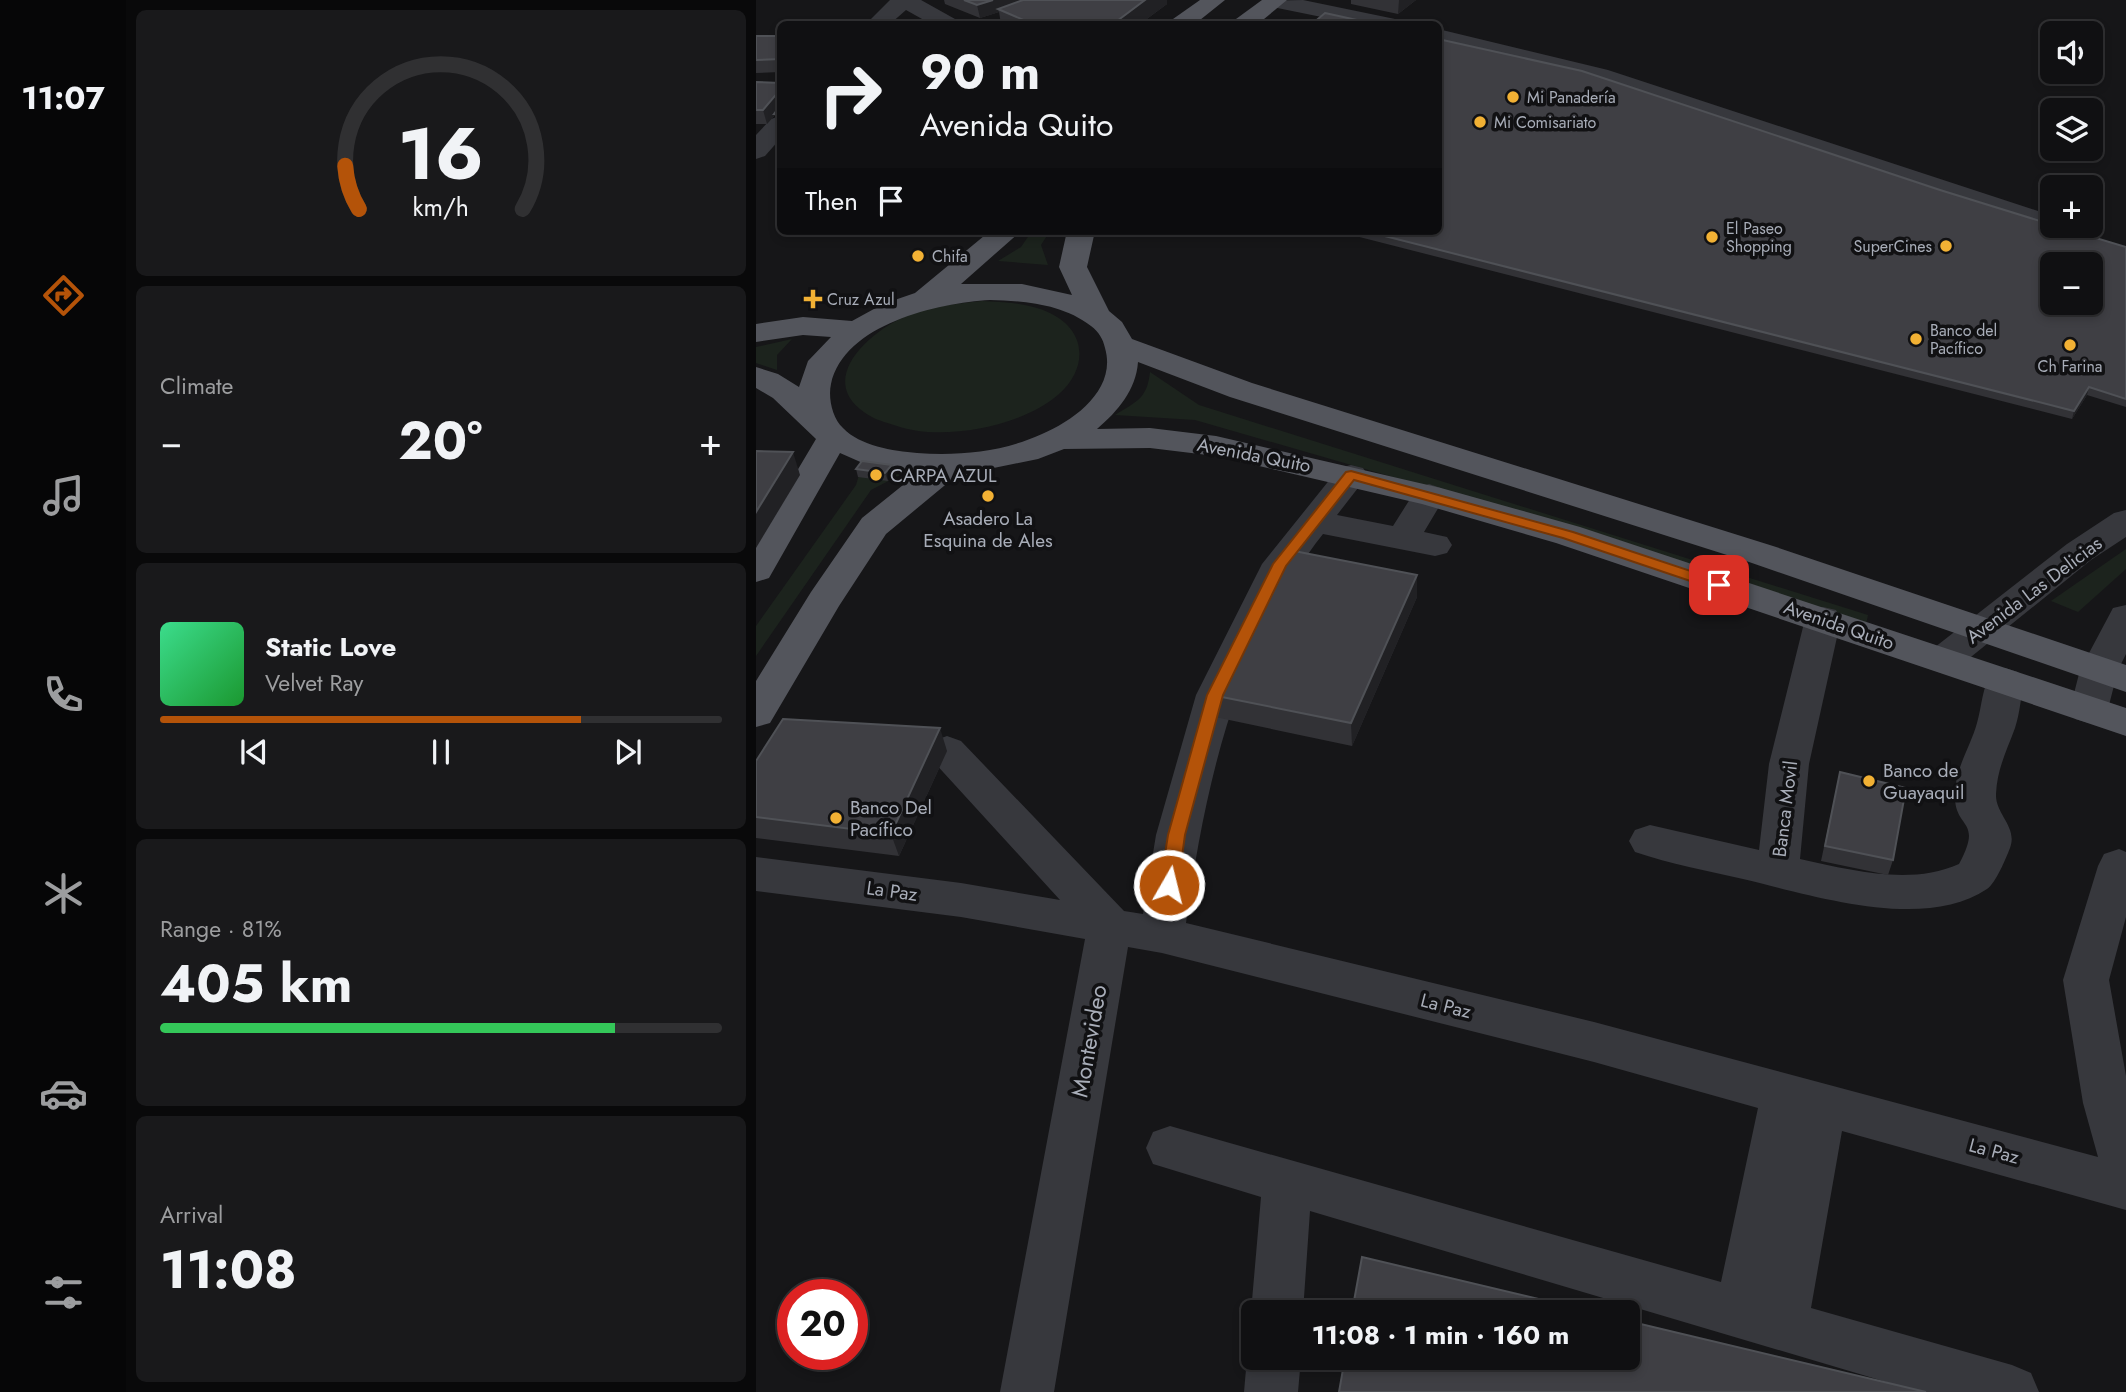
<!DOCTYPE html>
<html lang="en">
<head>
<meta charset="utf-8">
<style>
  body { margin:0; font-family:Jost,sans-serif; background:#19191b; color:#f1f3f6; height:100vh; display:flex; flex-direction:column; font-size:26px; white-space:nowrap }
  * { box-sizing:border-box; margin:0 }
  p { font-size:23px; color:#9c9d9f }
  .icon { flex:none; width:38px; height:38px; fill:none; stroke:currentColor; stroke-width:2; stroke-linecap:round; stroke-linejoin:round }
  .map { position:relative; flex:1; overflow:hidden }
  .details { display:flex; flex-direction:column; gap:10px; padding:10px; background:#09090a; width:630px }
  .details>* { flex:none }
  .banner { position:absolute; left:21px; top:21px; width:665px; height:214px; border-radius:10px; box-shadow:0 4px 10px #0003,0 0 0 2px #303032; background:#101012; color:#f1f3f6; overflow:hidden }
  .fabs { position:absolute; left:1284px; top:21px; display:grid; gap:14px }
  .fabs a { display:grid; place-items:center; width:63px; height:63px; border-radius:10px; background:#101012; box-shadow:0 4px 10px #0003,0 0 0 2px #303032; font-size:35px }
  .speed { position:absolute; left:21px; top:1279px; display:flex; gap:14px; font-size:35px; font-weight:700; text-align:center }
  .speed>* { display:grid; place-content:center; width:91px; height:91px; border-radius:50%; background:#101012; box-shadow:0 4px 10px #0003,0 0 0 2px #303032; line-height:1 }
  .speed .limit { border:10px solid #d22; background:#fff; color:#111 }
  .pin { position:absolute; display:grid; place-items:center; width:60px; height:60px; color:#fff; margin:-30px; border-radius:14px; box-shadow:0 4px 10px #0006 }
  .me { position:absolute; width:77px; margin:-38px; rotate:8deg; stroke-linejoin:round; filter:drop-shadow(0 0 5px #0008) }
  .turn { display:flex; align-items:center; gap:24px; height:147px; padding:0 28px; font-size:32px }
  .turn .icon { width:91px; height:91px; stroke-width:2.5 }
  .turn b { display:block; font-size:49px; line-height:60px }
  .then { display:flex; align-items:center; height:66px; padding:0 28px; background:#0003; gap:14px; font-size:26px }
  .big { font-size:52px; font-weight:700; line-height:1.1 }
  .details .tile { flex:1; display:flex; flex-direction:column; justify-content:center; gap:10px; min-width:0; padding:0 24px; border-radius:10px; background:#19191b }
  .details .dial { align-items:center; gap:0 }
  .dial svg { height:182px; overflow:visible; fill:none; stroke:#303032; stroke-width:7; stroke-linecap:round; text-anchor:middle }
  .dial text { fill:#f1f3f6; stroke:none }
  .song { display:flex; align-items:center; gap:21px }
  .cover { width:84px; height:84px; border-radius:10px; background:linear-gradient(135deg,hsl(150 70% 55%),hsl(130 70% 35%)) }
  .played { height:7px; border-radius:4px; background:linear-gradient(90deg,#b45309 75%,#303032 75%) }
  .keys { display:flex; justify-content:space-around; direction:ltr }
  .heat { display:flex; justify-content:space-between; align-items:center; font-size:38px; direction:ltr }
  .charge { height:10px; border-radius:5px; background:linear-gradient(90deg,#34c759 81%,#303032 0) }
  .trip { position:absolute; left:485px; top:1300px; width:399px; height:70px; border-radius:10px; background:#101012; box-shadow:0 4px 10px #0003,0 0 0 2px #303032; font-weight:700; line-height:70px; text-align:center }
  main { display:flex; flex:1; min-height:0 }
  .tab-bar { display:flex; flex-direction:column; width:126px; justify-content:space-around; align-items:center; background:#060607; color:#9c9d9f }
  .tab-bar .icon { width:49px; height:49px }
  .tab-bar .selected { color:#b45309 }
  .tab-bar b { font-size:32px; color:#f1f3f6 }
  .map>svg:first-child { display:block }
  .green { fill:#1c231d }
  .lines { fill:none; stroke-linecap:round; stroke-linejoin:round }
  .minor { fill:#37383d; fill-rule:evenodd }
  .major { fill:#53555c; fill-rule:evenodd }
  .wall { fill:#323236 }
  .shaded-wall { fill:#212124 }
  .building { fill:#3f3f44; stroke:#4f5156; stroke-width:2; fill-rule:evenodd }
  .route { fill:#b45309; stroke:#753606; stroke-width:2 }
  .poi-dot { fill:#f2b134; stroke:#111113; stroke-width:2.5 }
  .labels { text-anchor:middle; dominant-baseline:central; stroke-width:7; stroke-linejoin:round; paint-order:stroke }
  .far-poi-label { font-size:16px; fill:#a8adb8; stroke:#111113; text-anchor:start }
  .street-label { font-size:19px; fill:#a8adb8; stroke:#111113 }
  .poi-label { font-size:19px; fill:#a8adb8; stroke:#111113; text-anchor:start }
  .near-street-label { font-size:23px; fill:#a8adb8; stroke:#111113 }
</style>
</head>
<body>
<main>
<nav class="tab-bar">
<b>11:07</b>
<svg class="icon selected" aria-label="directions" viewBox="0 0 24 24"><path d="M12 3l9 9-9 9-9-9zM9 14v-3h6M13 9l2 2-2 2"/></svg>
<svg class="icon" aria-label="music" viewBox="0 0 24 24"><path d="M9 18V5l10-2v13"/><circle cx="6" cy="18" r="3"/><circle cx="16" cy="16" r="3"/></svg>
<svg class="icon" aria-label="phone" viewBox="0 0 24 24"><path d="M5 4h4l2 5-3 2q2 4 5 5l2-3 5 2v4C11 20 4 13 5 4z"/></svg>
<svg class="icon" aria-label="climate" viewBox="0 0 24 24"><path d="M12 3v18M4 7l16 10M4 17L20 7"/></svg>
<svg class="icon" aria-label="car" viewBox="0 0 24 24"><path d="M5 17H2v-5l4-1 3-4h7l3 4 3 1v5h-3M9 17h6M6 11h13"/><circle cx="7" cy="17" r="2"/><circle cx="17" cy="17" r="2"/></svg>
<svg class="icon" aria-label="filters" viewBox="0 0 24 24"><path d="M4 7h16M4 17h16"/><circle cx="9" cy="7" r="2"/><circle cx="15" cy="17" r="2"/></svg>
</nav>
<section class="details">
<div class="tile dial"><svg viewBox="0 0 100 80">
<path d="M14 69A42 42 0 1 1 86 69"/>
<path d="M14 69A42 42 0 0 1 8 50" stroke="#b45309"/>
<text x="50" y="56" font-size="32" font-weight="700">16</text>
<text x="50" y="72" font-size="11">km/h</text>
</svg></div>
<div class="tile"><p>Climate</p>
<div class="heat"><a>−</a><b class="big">20°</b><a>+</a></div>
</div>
<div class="tile">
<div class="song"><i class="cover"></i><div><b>Static Love</b><p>Velvet Ray</p></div></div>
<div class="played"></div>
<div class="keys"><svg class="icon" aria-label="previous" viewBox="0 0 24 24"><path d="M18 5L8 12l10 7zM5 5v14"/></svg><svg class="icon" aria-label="pause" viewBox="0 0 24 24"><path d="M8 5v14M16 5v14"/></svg><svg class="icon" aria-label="next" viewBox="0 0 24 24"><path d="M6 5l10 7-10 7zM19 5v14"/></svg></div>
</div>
<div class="tile"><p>Range · 81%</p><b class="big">405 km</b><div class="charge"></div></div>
<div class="tile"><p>Arrival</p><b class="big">11:08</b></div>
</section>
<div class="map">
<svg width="1370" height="1392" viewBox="0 0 1370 1392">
  <rect width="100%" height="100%" fill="#161618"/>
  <g class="green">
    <path d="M276 231H294L285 245 292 265 242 261 265 247Z"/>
    <path d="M226 301C249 302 273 303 294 313 331 331 332 368 303 394 268 426 186 442 141 426 133 423 123 421 116 417 57 385 108 335 148 317 172 306 200 304 226 301Z"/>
    <path d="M36 339 21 355V370L0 363V347Z"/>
    <path d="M394 372 443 405 1112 615 1110 625 668 486 439 420 359 415C381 401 391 399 394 372Z"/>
    <path d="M105 468 146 474 115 490 0 656V626L100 485Z"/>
    <path d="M1370 549V569L1322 612 1295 601Z"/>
  </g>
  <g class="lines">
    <g class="minor">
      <path d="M134 0H165L199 19 202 24H175L150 10 134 24H110Z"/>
      <path d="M547 0 639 19 642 24H600L511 6 508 1Z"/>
      <path d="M682 29 852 70 1297 216V226H1310L1307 231 1297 233 1287 231 835 80 682 43Z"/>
      <path d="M24 116V139L9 156 0 159V135L15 119Z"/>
      <path d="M595 465 607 468 612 475 581 515 637 526 661 488 673 484 685 488 690 495 668 532 691 537 696 545 691 553 679 556 567 534C480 644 449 786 430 923L838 1022 1342 1157 1327 1103 1307 980 1342 866 1348 854 1363 849 1370 852V917L1353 980 1370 1076V1210L1086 1131 1055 1308 1256 1365 1275 1373 1283 1392H1164L554 1211 547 1312H497V1318L495 1312 505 1197 397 1164 390 1148 397 1132 414 1126 965 1282 1002 1108 838 1062 406 953 372 947 298 1392H244L329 939 205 917 0 891V857L205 883 304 900 177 761 171 751 177 741 191 736 205 741 368 911 387 914 400 835 440 695 506 564 583 468Z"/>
      <path d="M1370 510V537L1335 560 1200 669 1187 673 1174 669 1168 660 1174 651 1311 544 1358 513Z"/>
      <path d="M1370 605V654L1362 670 1352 709 1347 719 1333 723 1319 719 1314 709 1324 670 1357 608Z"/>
      <path d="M1067 607 1080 610 1085 619 1053 764 1044 859C1095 870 1154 886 1203 864 1228 818 1198 830 1199 795 1199 768 1214 748 1221 723 1226 706 1226 687 1236 672L1249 668 1262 672 1268 681C1265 696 1264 713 1259 728 1251 750 1241 769 1240 794 1239 814 1262 827 1254 848 1250 858 1240 883 1231 889 1168 932 1055 895 987 879 951 871 915 864 879 852L873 841 879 830 894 825 1003 850 1013 764 1049 619 1054 610Z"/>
      <path d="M497 1344V1358H545L542 1392H488L491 1358Z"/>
    </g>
    <g class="major">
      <path d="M444 0H469L439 24H414L417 19Z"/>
      <path d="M506 0H531L502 24H477L480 19Z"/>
      <path d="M234 231H265L205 284H266L316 295 303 267 311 231H339L331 267 353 311 366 322 376 339 496 383 1017 546 1370 665V692L993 562 474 397 382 362C380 390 362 411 341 429L394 428 460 436 685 488 824 527 1370 708V736L800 543 666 504 460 456 394 448 308 449 282 459 218 472 216 475 194 481 130 534 83 606 14 723 0 727V681L55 592 106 518 162 473 109 464 84 453 13 578 0 582V540L60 439 17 398 0 388V367L22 374 43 387 52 361 75 337 47 335 0 342V324L47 317 96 321 127 304 159 293ZM234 300C269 301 306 304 335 326 343 332 347 339 349 348 361 389 319 420 286 434 247 452 203 456 161 453 137 451 104 446 87 428 76 418 72 397 75 384 88 324 182 303 234 300Z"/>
    </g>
  </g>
  <g class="wall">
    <path d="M188 0H411V4L384 24H245L243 12 224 18 189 4Z"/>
    <path d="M595 0H660L642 14 595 4Z"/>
    <path d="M0 36H24V72L0 73Z"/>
    <path d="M0 82 24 83V135L19 115 11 124H0Z"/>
    <path d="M1184 190 1370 247V407L1331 395 1316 419 580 231H682Z"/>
    <path d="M100 469 138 473 132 481 102 477Z"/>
    <path d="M661 575V597L596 746 459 717 456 695Z"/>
    <path d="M191 751 143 856 0 838V761Z"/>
    <path d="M1084 772 1137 860 1132 875 1065 861Z"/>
  </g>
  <g class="shaded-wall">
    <path d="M237 0H277L242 9 243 12 224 18 221 5Z"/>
    <path d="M389 0H411V4L384 24H357Z"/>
    <path d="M643 0H660L642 14Z"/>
    <path d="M24 90V108L18 114 19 115 11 124 7 110Z"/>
    <path d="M1333 387 1331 395 1316 419 1318 411Z"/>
    <path d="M37 452 44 475 0 548V512Z"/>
    <path d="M136 465 138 473 132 481 129 473Z"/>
    <path d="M661 575V597L596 746 595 723Z"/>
    <path d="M184 728 191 751 143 856 135 834Z"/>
  </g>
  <g class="building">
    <path d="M208 0H237L221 5Z"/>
    <path d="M267 0H389L357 24H277L242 9Z"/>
    <path d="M569 13 619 24H556Z"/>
    <path d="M0 36H24V59L0 60Z"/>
    <path d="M682 39 826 71 1184 190 1297 225V226H1300L1370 247V399L1333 387 1318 411 609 231H682ZM1297 264H1335V303H1297Z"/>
    <path d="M0 82 24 83V90L7 110H0Z"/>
    <path d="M24 106V114H18Z"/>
    <path d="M0 451 37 452 0 512Z"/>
    <path d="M106 461 136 465 129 473 100 469Z"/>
    <path d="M533 550 661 575 595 723 456 695Z"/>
    <path d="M27 719 184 728 135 834 0 817V761Z"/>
    <path d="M1084 772 1150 788 1137 860 1069 846Z"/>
    <path d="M606 1257 837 1312H596Z"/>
    <path d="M872 1321 1170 1392H583L589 1358H872Z"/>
  </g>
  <path class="route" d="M595 471 817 532 968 582 971 585 968 589H958L807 538 598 480 530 566 467 695 429 835 422 885 420 890H407L404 885 412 835 451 695 517 564 590 472Z"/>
  <g class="poi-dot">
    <circle cx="757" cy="97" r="7"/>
    <circle cx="724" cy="122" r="7"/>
    <circle cx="956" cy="237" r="7"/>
    <circle cx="1190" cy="246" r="7"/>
    <circle cx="162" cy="256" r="7"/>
    <path d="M53.5 288.5h7v7h7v7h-7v7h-7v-7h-7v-7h7z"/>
    <circle cx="1160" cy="339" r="7"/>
    <circle cx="1314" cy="345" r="7"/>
    <circle cx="120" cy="475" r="7"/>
    <circle cx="232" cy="496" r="7"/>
    <circle cx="1113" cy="781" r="7"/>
    <circle cx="80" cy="818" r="7"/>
  </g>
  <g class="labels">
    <g class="far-poi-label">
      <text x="771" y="97">Mi Panadería</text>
      <text x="738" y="122">Mi Comisariato</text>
      <text x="970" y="228">El Paseo<tspan x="970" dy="18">Shopping</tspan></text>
      <text x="1176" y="246" text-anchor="end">SuperCines</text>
      <text x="176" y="256">Chifa</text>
      <text x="71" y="299">Cruz Azul</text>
      <text x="1174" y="330">Banco del<tspan x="1174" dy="18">Pacífico</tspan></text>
      <text x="1314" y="366" text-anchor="middle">Ch Farina</text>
    </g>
    <g class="street-label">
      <text transform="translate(498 455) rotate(11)">Avenida Quito</text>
      <text transform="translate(1278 590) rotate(-37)">Avenida Las Delicias</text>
      <text transform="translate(1083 625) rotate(19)">Avenida Quito</text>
      <text transform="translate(1029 809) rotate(-83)">Banca Movil</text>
      <text transform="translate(136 891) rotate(8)">La Paz</text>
      <text transform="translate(690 1006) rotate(14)">La Paz</text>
      <text transform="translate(1238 1151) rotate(15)">La Paz</text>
    </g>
    <g class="poi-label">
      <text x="134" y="475">CARPA AZUL</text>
      <text x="232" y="518" text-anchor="middle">Asadero La<tspan x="232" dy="22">Esquina de Ales</tspan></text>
      <text x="1127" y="770">Banco de<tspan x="1127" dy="22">Guayaquil</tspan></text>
      <text x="94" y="807">Banco Del<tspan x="94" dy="22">Pacífico</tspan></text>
    </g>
    <g class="near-street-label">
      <text transform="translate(333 1041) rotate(-80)">Montevideo</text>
    </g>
  </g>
</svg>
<div class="fabs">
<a><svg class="icon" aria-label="sound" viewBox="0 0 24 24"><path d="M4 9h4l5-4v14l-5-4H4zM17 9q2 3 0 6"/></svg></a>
<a><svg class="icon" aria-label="layers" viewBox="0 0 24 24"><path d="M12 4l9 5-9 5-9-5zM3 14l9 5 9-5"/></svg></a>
<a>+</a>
<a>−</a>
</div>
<div class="speed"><div class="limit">20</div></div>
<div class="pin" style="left:963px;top:585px;background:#d93025"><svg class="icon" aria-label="arrive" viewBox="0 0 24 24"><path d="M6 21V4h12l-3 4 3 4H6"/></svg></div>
<svg class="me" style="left:413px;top:885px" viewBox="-20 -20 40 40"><circle r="17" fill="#b45309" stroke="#fff" stroke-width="3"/><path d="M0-11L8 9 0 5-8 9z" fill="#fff"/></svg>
<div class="trip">11:08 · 1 min · 160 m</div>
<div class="banner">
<div class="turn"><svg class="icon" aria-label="right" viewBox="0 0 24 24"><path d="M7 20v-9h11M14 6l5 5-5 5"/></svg><div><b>90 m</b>Avenida Quito</div></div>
<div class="then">Then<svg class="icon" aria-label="arrive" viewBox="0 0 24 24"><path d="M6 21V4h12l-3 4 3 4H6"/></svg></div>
</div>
</div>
</main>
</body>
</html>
